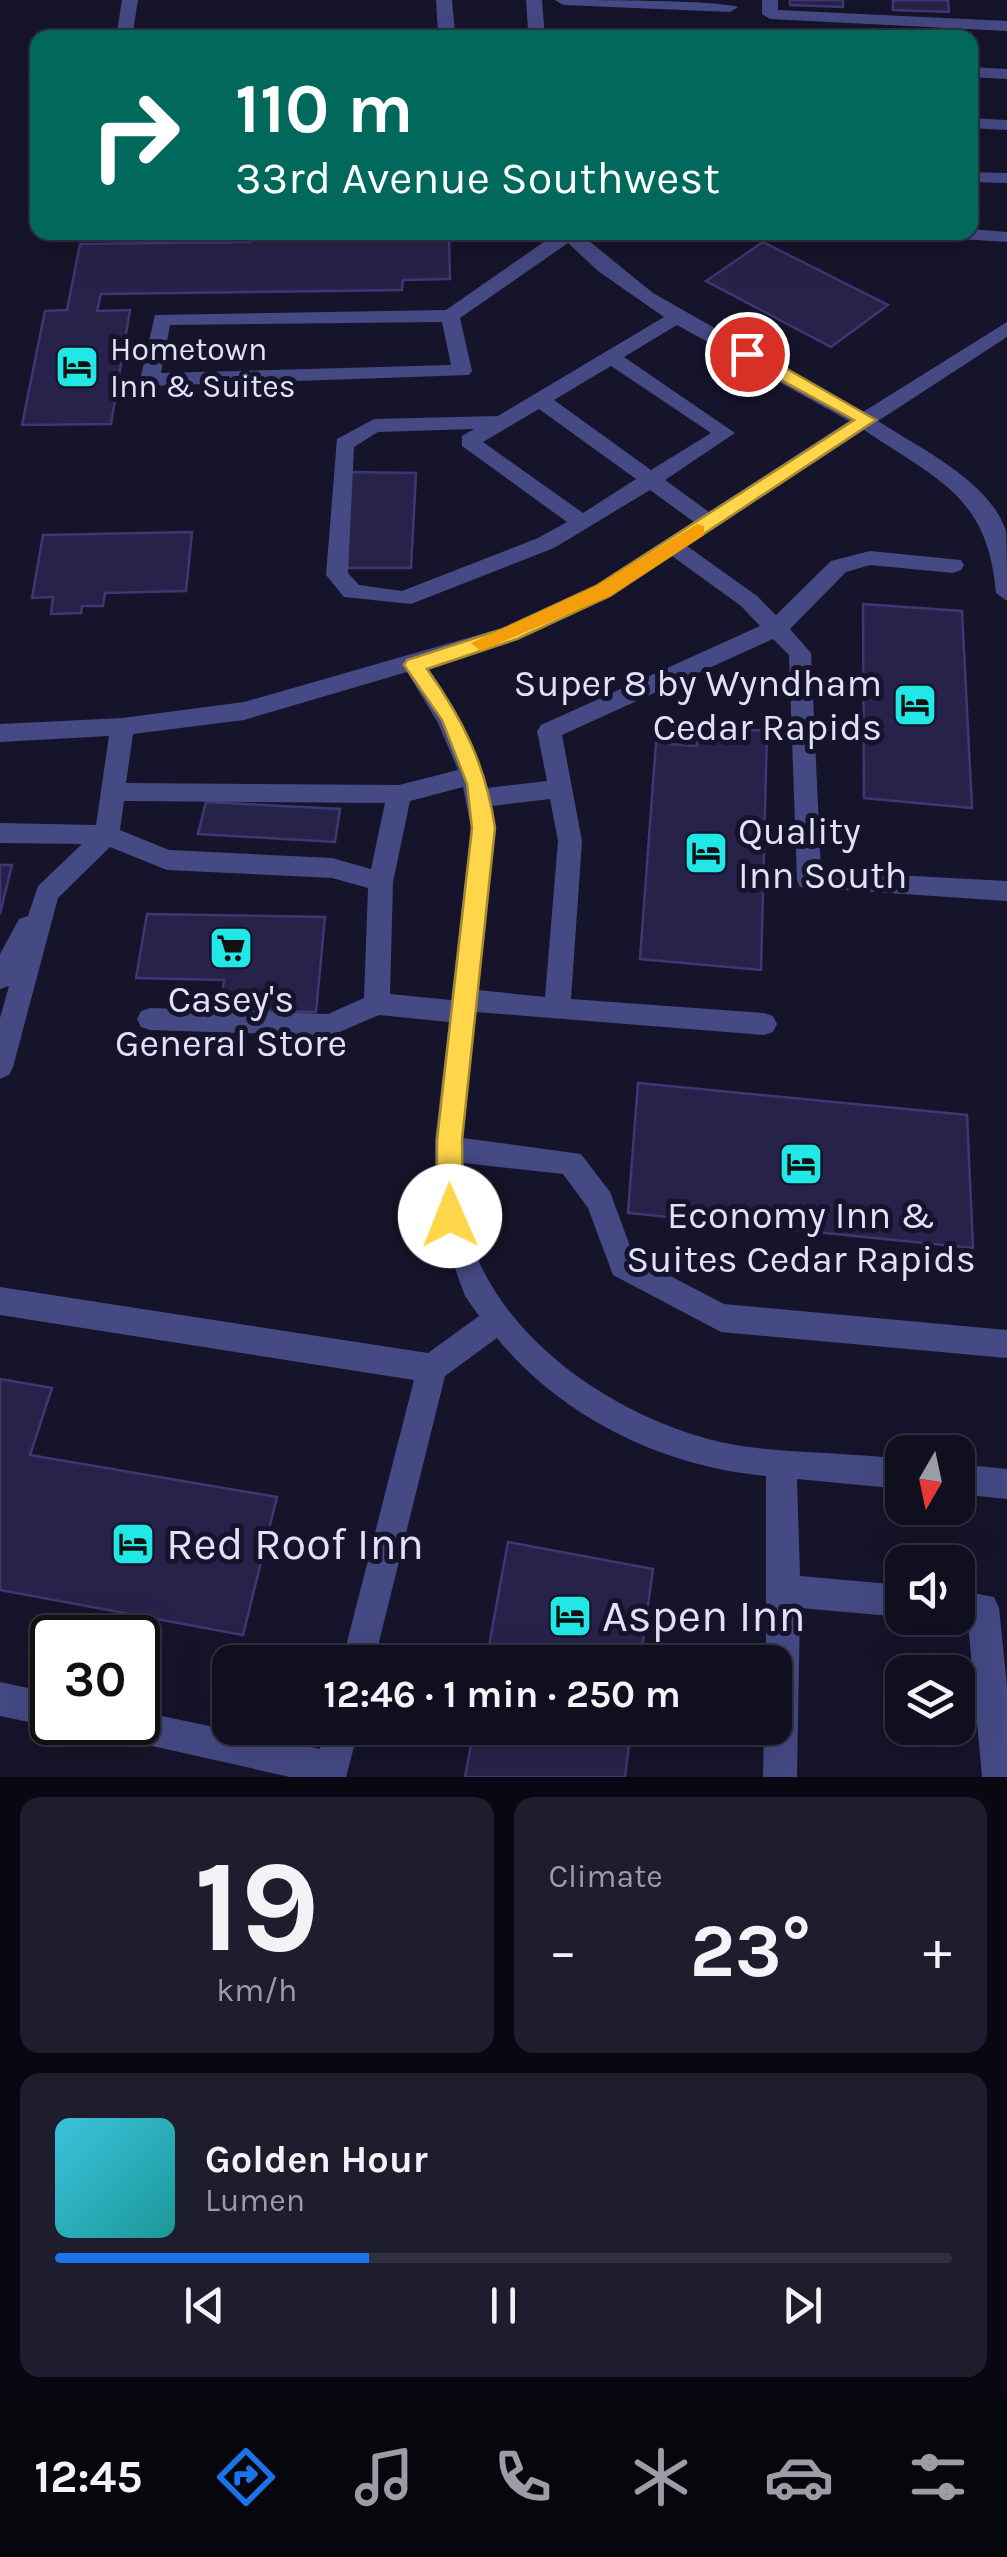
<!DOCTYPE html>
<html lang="en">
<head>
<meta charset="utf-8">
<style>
  body { margin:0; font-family:Karla,sans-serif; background:#1e1d2d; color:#f1f3f6; height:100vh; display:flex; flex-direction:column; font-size:38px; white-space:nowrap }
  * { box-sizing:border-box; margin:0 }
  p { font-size:32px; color:#9c9ca5 }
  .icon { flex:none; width:55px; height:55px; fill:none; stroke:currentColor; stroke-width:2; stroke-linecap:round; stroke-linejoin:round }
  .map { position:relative; height:1777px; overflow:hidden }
  .panel { display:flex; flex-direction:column; gap:20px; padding:20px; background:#090812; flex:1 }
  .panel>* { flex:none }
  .hud { position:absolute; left:30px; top:30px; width:948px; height:210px; border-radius:20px; box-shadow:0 10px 40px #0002,0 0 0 2px #302f3e; background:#00695c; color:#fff; overflow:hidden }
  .needle { width:65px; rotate:189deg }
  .tools { position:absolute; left:885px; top:1435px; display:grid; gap:20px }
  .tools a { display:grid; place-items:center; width:90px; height:90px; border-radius:20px; background:#100f20; box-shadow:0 10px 40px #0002,0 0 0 2px #302f3e; font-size:50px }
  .speed { position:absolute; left:30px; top:1615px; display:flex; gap:20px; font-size:50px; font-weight:700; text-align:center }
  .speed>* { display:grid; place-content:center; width:130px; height:130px; border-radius:50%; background:#100f20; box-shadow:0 10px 40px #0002,0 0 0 2px #302f3e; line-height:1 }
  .speed .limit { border:5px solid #111; border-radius:15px; background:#fff; color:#111 }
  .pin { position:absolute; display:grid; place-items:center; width:85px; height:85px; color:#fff; margin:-42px; border:5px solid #fff; border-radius:50%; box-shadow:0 2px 10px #0007 }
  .me { position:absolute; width:110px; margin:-55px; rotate:359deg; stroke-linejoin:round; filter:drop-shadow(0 0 8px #0008) }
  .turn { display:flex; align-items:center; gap:35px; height:210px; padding:0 40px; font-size:45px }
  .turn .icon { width:130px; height:130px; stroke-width:2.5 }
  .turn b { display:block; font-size:70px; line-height:85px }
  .big { font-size:75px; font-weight:700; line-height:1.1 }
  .panel .widget { flex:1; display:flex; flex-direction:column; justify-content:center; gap:15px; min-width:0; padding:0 35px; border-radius:20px; background:#1e1d2d }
  .panel .dial { align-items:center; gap:0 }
  .dial b { font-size:130px; line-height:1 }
  .song { display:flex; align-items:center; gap:30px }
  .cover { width:120px; height:120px; border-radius:15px; background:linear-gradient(135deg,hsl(190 70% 55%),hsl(180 70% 35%)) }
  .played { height:10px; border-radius:5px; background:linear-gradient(90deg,#1a73e8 35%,#302f3e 35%) }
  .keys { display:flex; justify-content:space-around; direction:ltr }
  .heat { display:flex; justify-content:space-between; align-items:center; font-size:55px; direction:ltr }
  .panel .tiles { flex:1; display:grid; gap:20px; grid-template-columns:1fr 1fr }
  .widget:last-child { grid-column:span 2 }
  .trip { position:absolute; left:212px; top:1645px; width:580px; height:100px; border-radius:20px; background:#100f20; box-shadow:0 10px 40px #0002,0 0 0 2px #302f3e; font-weight:700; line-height:100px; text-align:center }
  .dock { display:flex; height:160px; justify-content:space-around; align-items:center; background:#06060d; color:#9c9ca5 }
  .dock .icon { width:70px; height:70px }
  .dock .on { color:#1a73e8 }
  .dock b { font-size:45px; color:#f1f3f6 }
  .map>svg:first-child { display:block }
  .building { fill:#272249; stroke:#3d3773; stroke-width:2.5 }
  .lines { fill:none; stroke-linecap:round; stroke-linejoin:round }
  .minor { fill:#454984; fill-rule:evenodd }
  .route { fill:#ffd54a; stroke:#a68a30; stroke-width:2.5 }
  .slow { fill:#f59e0b }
  .labels { text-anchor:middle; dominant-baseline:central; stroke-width:10; stroke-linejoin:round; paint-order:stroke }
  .far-poi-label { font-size:32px; fill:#e2e1fc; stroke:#16142a; text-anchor:start }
  .poi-label { font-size:38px; fill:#e2e1fc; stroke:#16142a }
  .near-poi-label { font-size:45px; fill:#e2e1fc; stroke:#16142a; text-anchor:start }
</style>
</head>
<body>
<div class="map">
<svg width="1007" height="1777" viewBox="0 0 1007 1777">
  <rect width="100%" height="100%" fill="#16142a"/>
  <g class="building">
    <path d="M790 0H843V7L790 5Z"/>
    <path d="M893 0H948L949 12 893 10Z"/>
    <path d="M251 232H268V241L449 238 450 279 403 280 402 290 101 294 97 311 130 310 111 424 22 425 45 311 67 310 80 244 250 242Z"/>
    <path d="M763 242 888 305 831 347 706 281Z"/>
    <path d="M351 472 416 473 411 568H343Z"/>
    <path d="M192 532 186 591 105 593 103 606H82L81 613 51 614 53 597 32 598 43 535Z"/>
    <path d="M863 604 962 611 972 808 864 798Z"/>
    <path d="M698 726 767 731 761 970 640 959 656 743 697 746Z"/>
    <path d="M206 802 340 809 335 842 198 834Z"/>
    <path d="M0 865H12L0 914Z"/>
    <path d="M147 914 325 917 316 1012 220 1010 224 980 136 978Z"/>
    <path d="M638 1083 967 1115 973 1248 628 1213Z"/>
    <path d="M0 1379 52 1388 30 1455 277 1497 243 1635 0 1590Z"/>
    <path d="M508 1542 653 1569 640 1662H486Z"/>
    <path d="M474 1728H631L625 1777H465Z"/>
  </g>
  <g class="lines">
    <g class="minor">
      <path d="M122 0H138L132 38H116Z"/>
      <path d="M436 0H452L455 32 528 30 526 0H542L545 38H409L438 33Z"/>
      <path d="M555 0C588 0 718 0 738 7L730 12 563 5Z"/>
      <path d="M762 0H778V10L1007 21V31L770 19 762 14Z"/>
      <path d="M970 67 1007 69V79L970 77Z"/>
      <path d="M970 118 1007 120V130L970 128Z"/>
      <path d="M970 172 1007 173V183L970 182Z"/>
      <path d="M970 229 1007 232V242L927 237 918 232H970Z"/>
      <path d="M558 232H578L653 293 863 412 1007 322V337L878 421C919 448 990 481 1006 531 1007 551 1007 580 1007 601L996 593C988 496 938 480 864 430L687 546 757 596 776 615 831 561 870 551 961 560 964 565 961 570 953 573 870 565 846 572 790 629 811 653 821 871 1007 881V901L800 887 797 880 789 655 773 639 562 735 582 841 571 999 764 1013 773 1016 777 1024 773 1032 764 1035 476 1012 463 1138 581 1154 610 1192 634 1257 724 1304 1007 1330V1358L721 1332 613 1275 588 1208 563 1174 463 1163C464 1180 461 1200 464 1216 488 1333 611 1416 720 1442 775 1454 846 1452 902 1459V1489L797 1479 800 1576 902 1585V1617L800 1608 797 1777H763L764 1728H775V1662H766V1476C664 1467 562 1418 497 1338L445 1376 374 1662H342L414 1380 0 1315V1287L428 1353 479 1316 465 1296 436 1216 435 1140 449 1022 379 1015 330 1036 150 1030 141 1027 137 1019 141 1011 150 1008 328 1014 364 998 368 888 332 878 167 870 110 847 58 898 13 1067 9 1075 0 1079V1018L9 986 0 989V954L19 919 28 916 38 886 82 844 0 843V823L96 825 109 736 0 742V724L122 718 244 702 502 628 595 586 694 522 650 490 554 548 411 604 344 597 326 575 337 439 374 419 498 416 664 317 598 271 568 243 460 318 472 371 469 375 150 386 140 380 155 315 446 310ZM442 322 451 365 161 373 170 325ZM677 325 849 421 709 512 665 480 735 433 624 357ZM611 366 711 433 651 470 554 400ZM539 409 636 479 583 513 483 442ZM474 429 462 436V446L567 522 538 538 402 591 359 585 348 573 354 447 378 432ZM672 556 741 606 760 626 541 725 537 731 547 781 487 788C476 747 453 704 427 666 523 638 588 612 672 556ZM407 672 438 723 458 770 399 785 126 783 133 734 244 720ZM463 787 471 828 451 1000 390 994 393 882 410 801ZM550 799 558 841 545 997 478 990 495 828 492 806ZM124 801 385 803 371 869 332 858 169 850 120 830Z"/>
      <path d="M958 1464 1007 1469V1499L958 1494Z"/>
      <path d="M958 1590 994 1597 999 1608 1007 1686V1777H982L968 1623 947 1618H958Z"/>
      <path d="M0 1682 52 1693V1722H62L52 1727 0 1716Z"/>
      <path d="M138 1711 320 1749 325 1728H359L346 1777H290L99 1734 94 1722H138Z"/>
    </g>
  </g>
  <path class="route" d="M741 350H754L876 420 610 596 517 639 427 669C463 719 486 766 495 828L462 1140 463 1216 459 1225 450 1228 441 1225 437 1216V1140L472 828 467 784 442 720 404 665 407 660 503 629 596 586 854 420 741 358Z"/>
  <path class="slow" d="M697 524 704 526V535L610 596 488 648 481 651 471 643 596 586Z"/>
  <defs>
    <symbol id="hotel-square" viewBox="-11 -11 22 22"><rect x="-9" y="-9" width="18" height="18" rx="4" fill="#22e7e7" stroke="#16142a"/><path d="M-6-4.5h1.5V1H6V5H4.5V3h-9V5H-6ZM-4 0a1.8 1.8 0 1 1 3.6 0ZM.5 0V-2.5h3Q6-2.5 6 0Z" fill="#111"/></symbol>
    <symbol id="supermarket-square" viewBox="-11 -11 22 22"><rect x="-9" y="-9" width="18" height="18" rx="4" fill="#22e7e7" stroke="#16142a"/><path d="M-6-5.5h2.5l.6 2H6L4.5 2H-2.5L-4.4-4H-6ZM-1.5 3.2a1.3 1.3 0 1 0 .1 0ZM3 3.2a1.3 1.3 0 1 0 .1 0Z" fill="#111"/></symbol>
  </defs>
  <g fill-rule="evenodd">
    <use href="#hotel-square" x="52" y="342" width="50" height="50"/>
    <use href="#hotel-square" x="890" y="680" width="50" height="50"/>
    <use href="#hotel-square" x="681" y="828" width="50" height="50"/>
    <use href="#supermarket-square" x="206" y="923" width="50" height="50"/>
    <use href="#hotel-square" x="776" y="1139" width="50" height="50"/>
    <use href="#hotel-square" x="108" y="1519" width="50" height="50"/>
    <use href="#hotel-square" x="545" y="1591" width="50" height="50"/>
  </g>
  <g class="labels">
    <g class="far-poi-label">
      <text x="110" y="349">Hometown<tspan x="110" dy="37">Inn &amp; Suites</tspan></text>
    </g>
    <g class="poi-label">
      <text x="882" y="683" text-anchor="end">Super 8 by Wyndham<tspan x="882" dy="44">Cedar Rapids</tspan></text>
      <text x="738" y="831" text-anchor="start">Quality<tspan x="738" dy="44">Inn South</tspan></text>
      <text x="231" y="999">Casey's<tspan x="231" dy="44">General Store</tspan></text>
      <text x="801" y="1215">Economy Inn &amp;<tspan x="801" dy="44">Suites Cedar Rapids</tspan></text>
    </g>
    <g class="near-poi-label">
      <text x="166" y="1544">Red Roof Inn</text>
      <text x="602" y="1616">Aspen Inn</text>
    </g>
  </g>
</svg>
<div class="tools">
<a><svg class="needle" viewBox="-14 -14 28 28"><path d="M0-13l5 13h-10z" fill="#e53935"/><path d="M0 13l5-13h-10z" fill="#9c9ca5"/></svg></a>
<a><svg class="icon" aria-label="sound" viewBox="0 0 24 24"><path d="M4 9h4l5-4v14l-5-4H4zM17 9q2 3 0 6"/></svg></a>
<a><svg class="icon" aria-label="layers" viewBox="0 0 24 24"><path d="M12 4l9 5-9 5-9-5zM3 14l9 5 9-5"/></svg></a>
</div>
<div class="speed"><div class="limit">30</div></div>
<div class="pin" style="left:747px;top:354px;background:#d93025"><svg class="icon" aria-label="arrive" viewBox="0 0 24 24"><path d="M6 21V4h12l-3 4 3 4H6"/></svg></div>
<svg class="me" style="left:450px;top:1216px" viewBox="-20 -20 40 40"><circle r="19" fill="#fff"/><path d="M0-13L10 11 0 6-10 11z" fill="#ffd54a"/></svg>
<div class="trip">12:46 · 1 min · 250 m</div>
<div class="hud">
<div class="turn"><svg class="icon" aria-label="right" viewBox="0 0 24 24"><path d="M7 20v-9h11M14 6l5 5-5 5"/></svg><div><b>110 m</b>33rd Avenue Southwest</div></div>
</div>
</div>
<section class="panel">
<div class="tiles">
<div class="widget dial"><b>19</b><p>km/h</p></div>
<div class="widget"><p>Climate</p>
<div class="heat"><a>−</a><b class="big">23°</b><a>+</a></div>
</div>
<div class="widget">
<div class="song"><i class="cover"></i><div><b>Golden Hour</b><p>Lumen</p></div></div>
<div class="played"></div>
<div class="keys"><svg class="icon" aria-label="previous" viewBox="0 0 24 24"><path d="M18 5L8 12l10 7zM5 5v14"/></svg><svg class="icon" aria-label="pause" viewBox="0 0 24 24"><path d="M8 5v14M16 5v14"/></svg><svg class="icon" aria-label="next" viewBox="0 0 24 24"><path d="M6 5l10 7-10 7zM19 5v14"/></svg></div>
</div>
</div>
</section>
<nav class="dock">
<b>12:45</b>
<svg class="icon on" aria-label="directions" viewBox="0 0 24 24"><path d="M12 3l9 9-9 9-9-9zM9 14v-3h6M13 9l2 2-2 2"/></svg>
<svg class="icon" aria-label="music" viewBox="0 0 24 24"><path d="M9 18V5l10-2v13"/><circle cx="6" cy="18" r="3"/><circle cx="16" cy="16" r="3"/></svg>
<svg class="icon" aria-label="phone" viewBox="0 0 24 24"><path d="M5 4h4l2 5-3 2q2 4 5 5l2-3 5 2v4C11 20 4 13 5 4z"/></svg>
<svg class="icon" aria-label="climate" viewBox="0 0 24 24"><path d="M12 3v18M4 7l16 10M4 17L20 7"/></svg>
<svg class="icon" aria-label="car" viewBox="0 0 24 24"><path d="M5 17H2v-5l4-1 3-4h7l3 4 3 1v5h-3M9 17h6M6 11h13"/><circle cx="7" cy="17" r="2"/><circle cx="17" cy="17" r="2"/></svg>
<svg class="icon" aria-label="filters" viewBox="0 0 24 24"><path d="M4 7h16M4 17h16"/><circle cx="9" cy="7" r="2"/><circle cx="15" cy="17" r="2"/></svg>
</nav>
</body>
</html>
